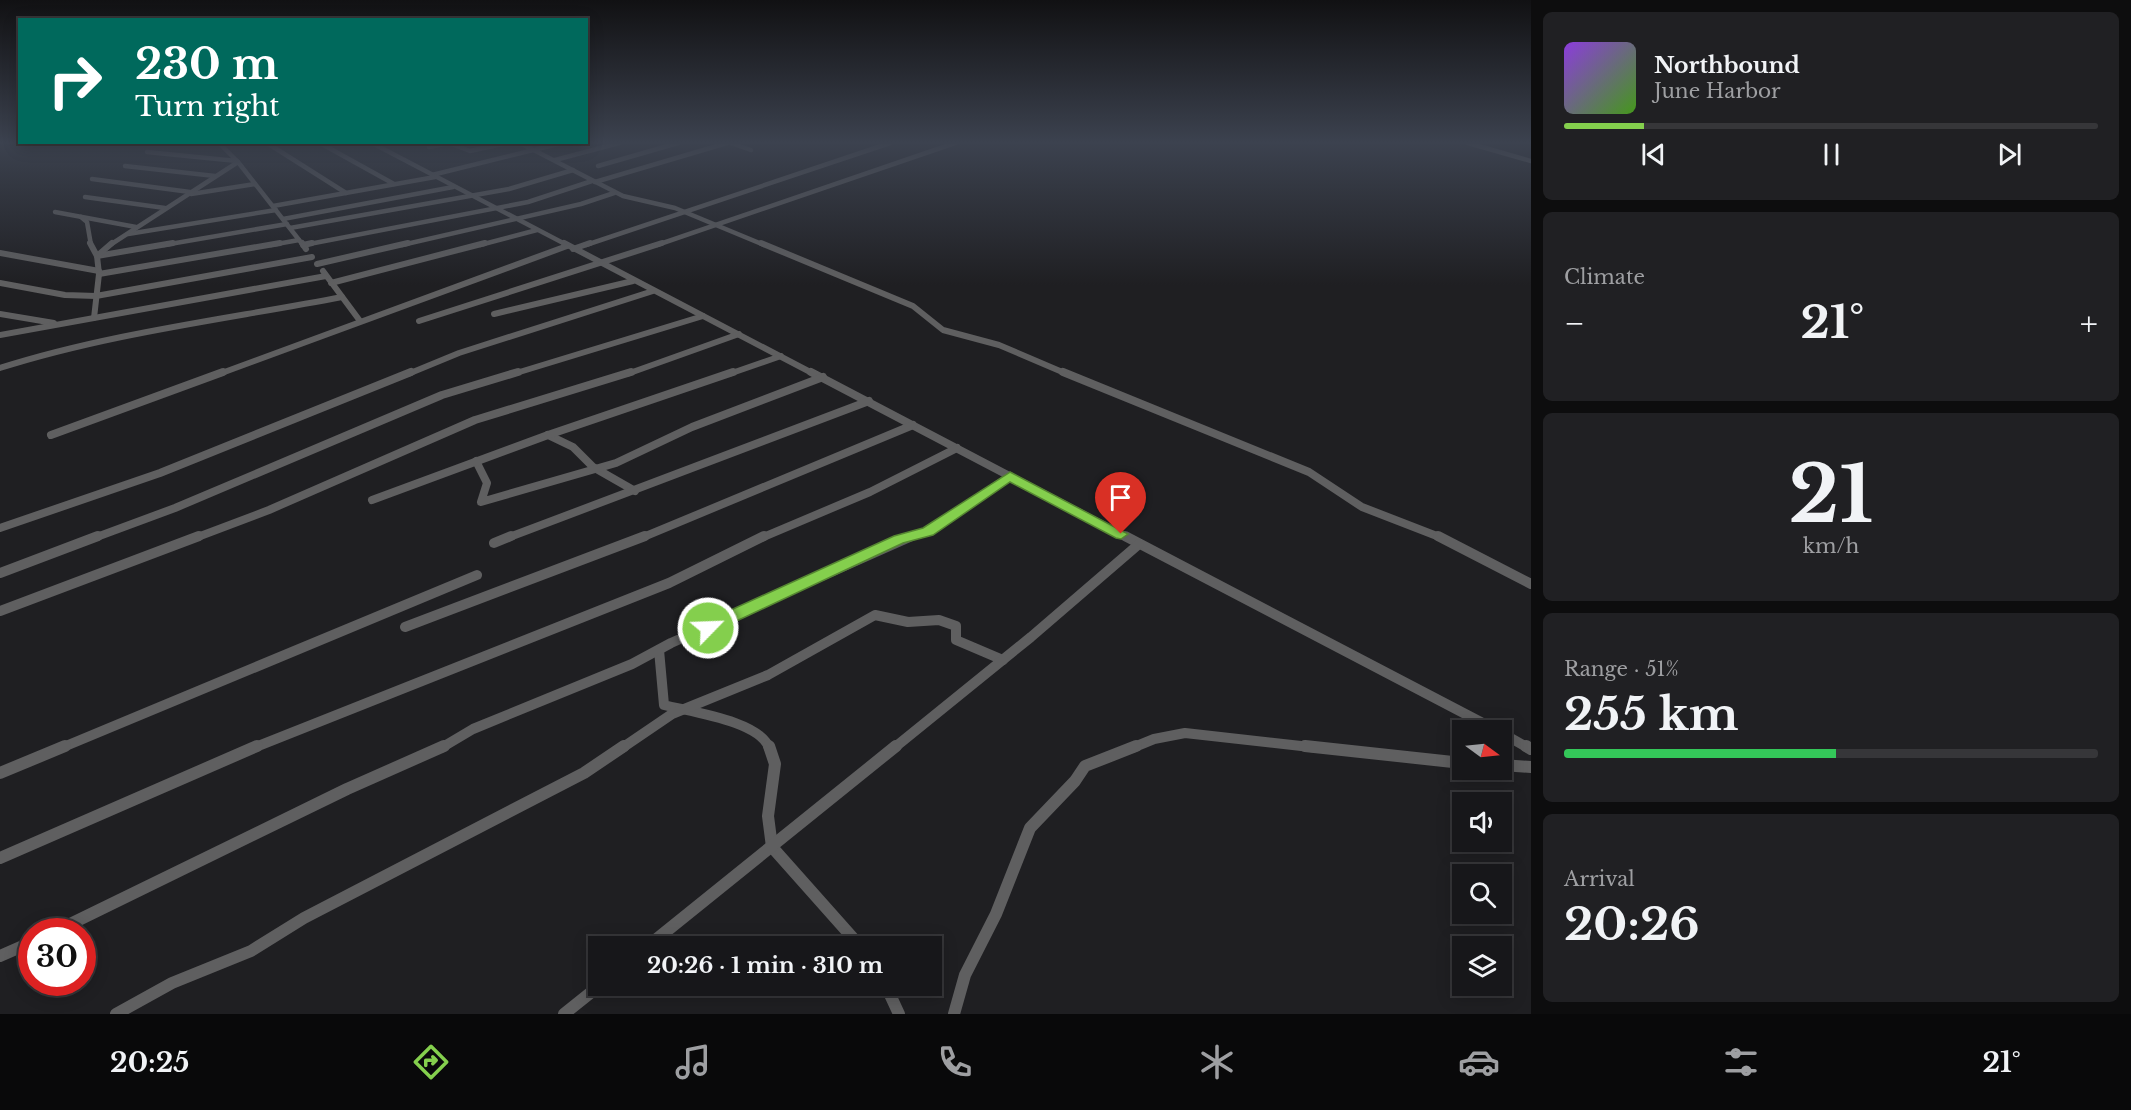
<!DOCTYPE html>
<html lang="en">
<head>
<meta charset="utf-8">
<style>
  body { margin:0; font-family:"Libre Baskerville",serif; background:#202023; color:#f1f3f6; height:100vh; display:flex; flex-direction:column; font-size:22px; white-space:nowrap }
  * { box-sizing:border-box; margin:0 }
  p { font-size:20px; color:#9e9fa2 }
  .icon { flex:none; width:33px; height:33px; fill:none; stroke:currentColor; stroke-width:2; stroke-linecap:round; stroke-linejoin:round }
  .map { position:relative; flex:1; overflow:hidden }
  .panel { display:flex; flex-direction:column; gap:12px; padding:12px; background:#0d0d0e; width:600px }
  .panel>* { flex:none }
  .top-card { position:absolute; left:18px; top:18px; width:570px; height:126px; border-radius:0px; box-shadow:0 3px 15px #0003,0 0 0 2px #363639; background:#00695c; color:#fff; overflow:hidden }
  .needle { width:39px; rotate:105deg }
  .tools { position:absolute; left:1452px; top:720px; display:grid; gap:12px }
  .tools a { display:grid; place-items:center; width:60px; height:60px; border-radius:0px; background:#17171a; box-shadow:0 3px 15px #0003,0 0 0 2px #363639; font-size:30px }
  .speed { position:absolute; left:18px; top:918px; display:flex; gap:12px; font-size:30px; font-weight:700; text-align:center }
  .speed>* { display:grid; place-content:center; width:78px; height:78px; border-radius:50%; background:#17171a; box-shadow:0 3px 15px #0003,0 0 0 2px #363639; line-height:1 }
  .speed .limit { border:9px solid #d22; background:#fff; color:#111 }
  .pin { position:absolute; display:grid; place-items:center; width:51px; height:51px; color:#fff; margin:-62px -26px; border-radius:50% 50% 50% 0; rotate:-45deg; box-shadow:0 0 6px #0007 }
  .pin .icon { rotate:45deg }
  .me { position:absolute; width:66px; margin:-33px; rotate:66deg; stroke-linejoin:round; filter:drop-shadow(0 0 4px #0008) }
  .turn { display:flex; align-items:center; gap:21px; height:126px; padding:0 18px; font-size:27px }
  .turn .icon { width:78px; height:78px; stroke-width:2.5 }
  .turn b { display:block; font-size:42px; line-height:51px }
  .big { font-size:45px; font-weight:700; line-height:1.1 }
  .panel .tile { flex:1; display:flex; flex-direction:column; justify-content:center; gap:9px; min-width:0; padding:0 21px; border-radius:9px; background:#202023 }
  .panel .dial { align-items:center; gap:0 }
  .dial b { font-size:78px; line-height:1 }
  .song { display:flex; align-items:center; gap:18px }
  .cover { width:72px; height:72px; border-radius:9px; background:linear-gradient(135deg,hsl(270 70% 55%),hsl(100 70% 35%)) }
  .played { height:6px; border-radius:3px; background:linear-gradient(90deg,#84cf4d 15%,#363639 15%) }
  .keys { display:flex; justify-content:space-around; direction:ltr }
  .heat { display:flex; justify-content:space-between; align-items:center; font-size:33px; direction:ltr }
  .charge { height:9px; border-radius:4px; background:linear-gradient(90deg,#34c759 51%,#363639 0) }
  .trip { position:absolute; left:588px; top:936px; width:354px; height:60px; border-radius:0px; background:#17171a; box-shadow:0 3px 15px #0003,0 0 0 2px #363639; font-weight:700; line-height:60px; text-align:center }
  .tab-bar { display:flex; height:96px; justify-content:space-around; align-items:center; background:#09090a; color:#9e9fa2 }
  .tab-bar .icon { width:42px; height:42px }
  .tab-bar .current { color:#84cf4d }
  .tab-bar b { font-size:27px; color:#f1f3f6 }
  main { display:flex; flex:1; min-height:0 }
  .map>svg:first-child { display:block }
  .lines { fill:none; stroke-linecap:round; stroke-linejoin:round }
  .street-far4 { stroke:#5f5f60; stroke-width:4.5 }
  .street-far3 { stroke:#5f5f60; stroke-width:6 }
  .street-far2 { stroke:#5f5f60; stroke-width:8 }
  .street-far1 { stroke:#5f5f60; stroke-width:10 }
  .street { stroke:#5f5f60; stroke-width:12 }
  .route { fill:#84cf4d; stroke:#568732; stroke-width:1.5 }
</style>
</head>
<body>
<main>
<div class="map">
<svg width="1531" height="1014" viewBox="0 0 1531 1014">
  <rect width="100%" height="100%" fill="#1f1f22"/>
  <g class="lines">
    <g class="street-far4">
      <path d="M267 143 346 193"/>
      <path d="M320 143 394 184"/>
      <path d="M372 143 567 245"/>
      <path d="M449 143 470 151 507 143"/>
      <path d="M520 143 623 196 675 208 764 245"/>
      <path d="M731 143 751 150"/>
      <path d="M1468 143 1531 161"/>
      <path d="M220 144 238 162 303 245"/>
      <path d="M429 147 449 143"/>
      <path d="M147 152 237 161"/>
      <path d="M555 160 619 143"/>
      <path d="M125 166 215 176"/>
      <path d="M598 166 678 143"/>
      <path d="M432 175 562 143"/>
      <path d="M92 179 190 192"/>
      <path d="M595 182 727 143"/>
      <path d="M191 194 255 184"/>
      <path d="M85 197 165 208"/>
      <path d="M273 206 435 177"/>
      <path d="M55 212 136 227"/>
      <path d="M81 217 87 222 91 245"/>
      <path d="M283 219 453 187"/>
      <path d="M290 228 509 189 573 170"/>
      <path d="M128 234 276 210"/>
      <path d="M110 245 238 162"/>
      <path d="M164 245 287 224"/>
      <path d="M271 245 299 240"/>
      <path d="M304 245 528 202 592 181"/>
      <path d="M402 245 581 204 614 193"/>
      <path d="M480 245 537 230"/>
      <path d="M586 245 890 143"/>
      <path d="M657 245 955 143"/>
    </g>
    <g class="street-far3">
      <path d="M90 243 97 256 173 243"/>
      <path d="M302 243 306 249"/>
      <path d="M564 243 814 374"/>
      <path d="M761 243 913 306 943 330 999 345 1067 374"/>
      <path d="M303 245 312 243"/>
      <path d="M573 249 590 243"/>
      <path d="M0 253 99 271"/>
      <path d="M317 264 408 243"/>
      <path d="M323 271 360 321"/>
      <path d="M99 274 280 243"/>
      <path d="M0 283 65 295 96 296 312 257"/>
      <path d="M331 283 485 243"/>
      <path d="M0 314 54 323"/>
      <path d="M494 314 633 281"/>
      <path d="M94 318 99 274 97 256 112 243"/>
      <path d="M419 321 662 243"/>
      <path d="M0 335 326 276"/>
      <path d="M0 368C110 333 228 319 342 297"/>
      <path d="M219 374 567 246"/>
      <path d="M408 374 459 353 653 291"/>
      <path d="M513 374 703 316"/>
      <path d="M627 374 739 334"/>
      <path d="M729 374 781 356"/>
    </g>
    <g class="street-far2">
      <path d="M811 372 1128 538"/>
      <path d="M1063 372 1309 472 1362 507 1442 538"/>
      <path d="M51 435 223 372"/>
      <path d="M548 435 573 447 593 467 635 491"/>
      <path d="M476 461 487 483 481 502 616 463 692 427 823 377"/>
      <path d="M372 500 548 435 733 372"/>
      <path d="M0 528 160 473 411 372"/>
      <path d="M94 538 175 508 442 395 518 372"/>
      <path d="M195 538 269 510 475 420 631 372"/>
      <path d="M507 538 869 401"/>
      <path d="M641 538 913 425"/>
      <path d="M761 538 870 492 957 448"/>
      <path d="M906 538 928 532 1010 476"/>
    </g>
    <g class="street-far1">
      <path d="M1125 536 1496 730"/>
      <path d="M1438 536 1531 584"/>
      <path d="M494 543 511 536"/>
      <path d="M0 573 98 536"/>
      <path d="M0 611 199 536"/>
      <path d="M405 627 645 536"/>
      <path d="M659 650 664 705C691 712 760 721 769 748"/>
      <path d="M1502 733 1528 748"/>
      <path d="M61 748 477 575"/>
      <path d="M253 748 669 583 764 536"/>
      <path d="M441 748 473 729 632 664 671 643 912 536"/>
      <path d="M622 748 672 714 768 675 875 615 908 622 939 620 956 626V640L1003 660"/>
      <path d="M894 748 1031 637 1139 544"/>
      <path d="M1132 748 1154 739 1185 733 1319 748"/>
    </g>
    <g class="street">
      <path d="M769 746 775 764 768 816 772 847 860 946"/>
      <path d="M1305 746 1462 763"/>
      <path d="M1526 746 1531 749"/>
      <path d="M1502 765 1531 767"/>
      <path d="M0 773 65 746"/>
      <path d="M0 858 257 746"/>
      <path d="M54 932 347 789 444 746"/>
      <path d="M648 946 896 746"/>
      <path d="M0 956 32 942"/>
      <path d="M886 986 899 1014"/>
      <path d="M116 1014 172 983 251 951 304 918 584 773 624 746"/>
      <path d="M564 1014 599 986"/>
      <path d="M954 1014 965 975 996 914 1030 828 1075 781 1085 766 1136 746"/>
    </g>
  </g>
  <linearGradient id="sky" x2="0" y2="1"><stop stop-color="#111113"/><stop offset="0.5" stop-color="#3c424f"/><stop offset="1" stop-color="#3c424f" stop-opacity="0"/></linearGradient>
  <rect width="1531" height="285" fill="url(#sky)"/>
  <path class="route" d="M1010 472 1128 534 1121 539 1116 538 1010 482 933 535 903 543 713 632 708 634 700 628 702 623 894 536 923 528Z"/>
</svg>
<div class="tools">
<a><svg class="needle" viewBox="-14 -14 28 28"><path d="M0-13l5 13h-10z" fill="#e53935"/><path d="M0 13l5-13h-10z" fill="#9e9fa2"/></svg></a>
<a><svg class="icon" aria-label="sound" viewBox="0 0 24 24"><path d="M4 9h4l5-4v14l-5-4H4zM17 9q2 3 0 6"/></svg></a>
<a><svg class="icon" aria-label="search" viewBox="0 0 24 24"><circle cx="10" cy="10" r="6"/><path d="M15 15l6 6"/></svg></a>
<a><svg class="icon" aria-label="layers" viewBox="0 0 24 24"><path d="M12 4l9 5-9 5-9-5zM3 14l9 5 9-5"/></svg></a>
</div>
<div class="speed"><div class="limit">30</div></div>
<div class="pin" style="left:1121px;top:534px;background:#d93025"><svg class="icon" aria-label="arrive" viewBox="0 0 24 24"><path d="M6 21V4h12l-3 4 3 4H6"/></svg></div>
<svg class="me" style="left:708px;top:628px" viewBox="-20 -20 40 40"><circle r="17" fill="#84cf4d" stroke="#fff" stroke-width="3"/><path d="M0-11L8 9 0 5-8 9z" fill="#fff"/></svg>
<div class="trip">20:26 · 1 min · 310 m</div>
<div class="top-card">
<div class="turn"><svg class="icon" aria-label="right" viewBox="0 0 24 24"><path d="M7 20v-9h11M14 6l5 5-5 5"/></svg><div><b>230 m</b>Turn right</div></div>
</div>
</div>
<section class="panel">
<div class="tile">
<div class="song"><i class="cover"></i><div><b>Northbound</b><p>June Harbor</p></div></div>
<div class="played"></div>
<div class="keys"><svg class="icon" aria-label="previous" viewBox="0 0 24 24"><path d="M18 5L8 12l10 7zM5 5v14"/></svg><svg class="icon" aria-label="pause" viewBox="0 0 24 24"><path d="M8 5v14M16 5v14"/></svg><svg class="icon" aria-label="next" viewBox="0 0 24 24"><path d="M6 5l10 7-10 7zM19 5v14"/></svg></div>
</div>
<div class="tile"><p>Climate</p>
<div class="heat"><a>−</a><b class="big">21°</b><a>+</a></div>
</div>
<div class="tile dial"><b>21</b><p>km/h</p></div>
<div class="tile"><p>Range · 51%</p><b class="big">255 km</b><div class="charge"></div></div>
<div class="tile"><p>Arrival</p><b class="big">20:26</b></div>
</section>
</main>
<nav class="tab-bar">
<b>20:25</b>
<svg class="icon current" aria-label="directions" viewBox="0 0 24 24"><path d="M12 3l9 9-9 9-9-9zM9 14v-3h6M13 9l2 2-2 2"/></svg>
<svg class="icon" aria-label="music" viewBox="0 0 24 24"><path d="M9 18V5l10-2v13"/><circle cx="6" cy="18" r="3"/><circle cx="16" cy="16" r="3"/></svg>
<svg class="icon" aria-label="phone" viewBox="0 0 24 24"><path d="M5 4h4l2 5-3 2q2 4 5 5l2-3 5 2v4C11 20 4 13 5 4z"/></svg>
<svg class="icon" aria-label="climate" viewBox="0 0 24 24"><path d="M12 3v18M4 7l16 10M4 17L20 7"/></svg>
<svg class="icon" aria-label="car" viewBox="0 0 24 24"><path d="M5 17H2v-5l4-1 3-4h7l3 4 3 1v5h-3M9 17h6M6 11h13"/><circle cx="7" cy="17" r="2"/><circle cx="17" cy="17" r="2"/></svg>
<svg class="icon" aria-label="filters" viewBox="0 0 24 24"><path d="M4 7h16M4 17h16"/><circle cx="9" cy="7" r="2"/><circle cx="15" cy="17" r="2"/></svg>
<b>21°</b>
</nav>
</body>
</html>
